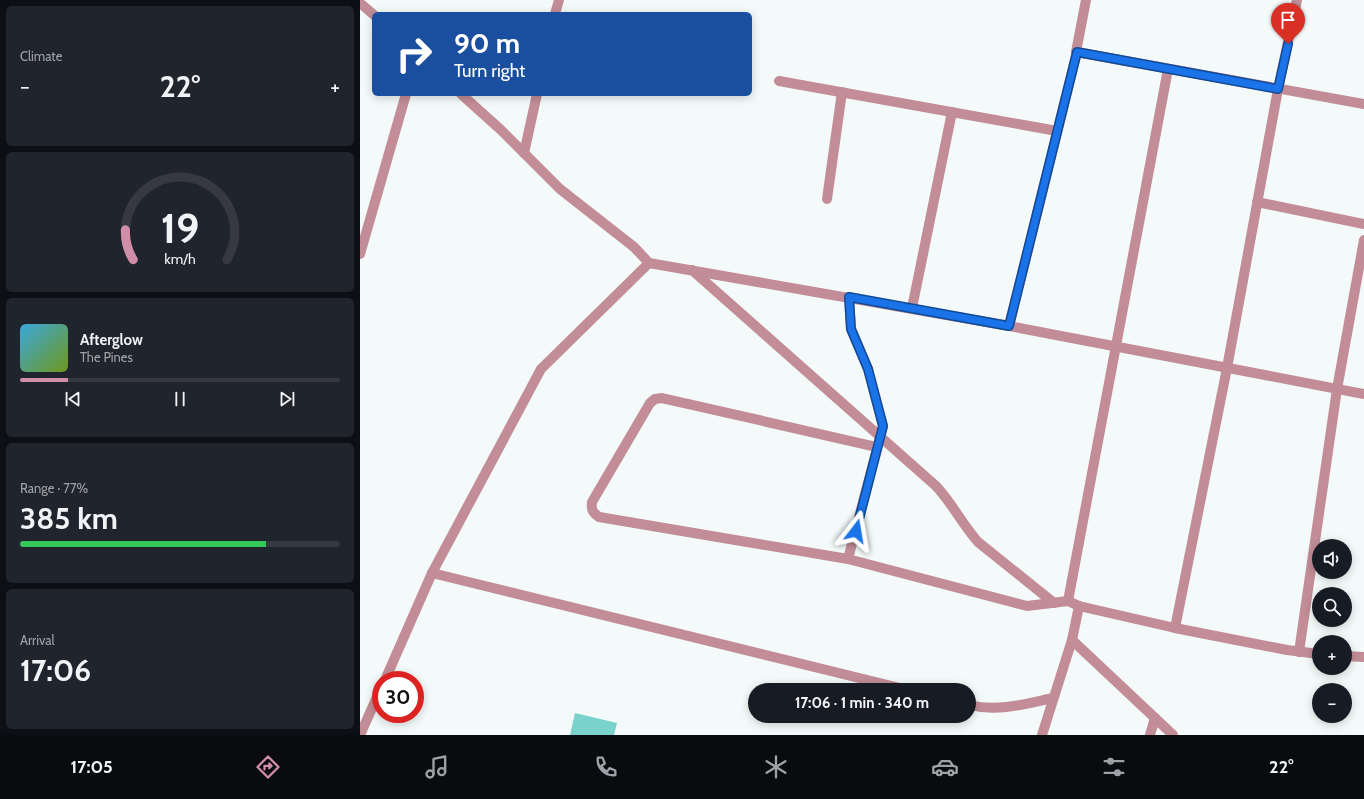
<!DOCTYPE html>
<html lang="en">
<head>
<meta charset="utf-8">
<style>
  body { margin:0; font-family:Cabin,sans-serif; background:#20242c; color:#f1f3f6; height:100vh; display:flex; flex-direction:column; font-size:15px; white-space:nowrap }
  * { box-sizing:border-box; margin:0 }
  p { font-size:13px; color:#9ea1a6 }
  .icon { flex:none; width:22px; height:22px; fill:none; stroke:currentColor; stroke-width:2; stroke-linecap:round; stroke-linejoin:round }
  .map { position:relative; flex:1; overflow:hidden }
  .side { display:flex; flex-direction:column; gap:6px; padding:6px; background:#0d0f14; width:360px }
  .side>* { flex:none }
  .guide { position:absolute; left:12px; top:12px; width:380px; height:84px; border-radius:6px; box-shadow:0 2px 10px #0003; background:#1a4fa0; color:#fff; overflow:hidden }
  .buttons { position:absolute; left:952px; top:539px; display:grid; gap:8px }
  .buttons a { display:grid; place-items:center; width:40px; height:40px; border-radius:50%; background:#171b24; box-shadow:0 2px 10px #0003; font-size:20px }
  .speed { position:absolute; left:12px; top:671px; display:flex; gap:8px; font-size:20px; font-weight:700; text-align:center }
  .speed>* { display:grid; place-content:center; width:52px; height:52px; border-radius:50%; background:#171b24; box-shadow:0 2px 10px #0003; line-height:1 }
  .speed .limit { border:6px solid #d22; background:#fff; color:#111 }
  .pin { position:absolute; display:grid; place-items:center; width:34px; height:34px; color:#fff; margin:-41px -17px; border-radius:50% 50% 50% 0; rotate:-45deg; box-shadow:0 0 4px #0007 }
  .pin .icon { rotate:45deg }
  .me { position:absolute; width:44px; margin:-22px; rotate:14deg; stroke-linejoin:round; filter:drop-shadow(0 0 3px #0008) }
  .turn { display:flex; align-items:center; gap:14px; height:84px; padding:0 16px; font-size:18px }
  .turn .icon { width:52px; height:52px; stroke-width:2.5 }
  .turn b { display:block; font-size:28px; line-height:34px }
  .big { font-size:30px; font-weight:800; line-height:1.1 }
  .side .tile { flex:1; display:flex; flex-direction:column; justify-content:center; gap:6px; min-width:0; padding:0 14px; border-radius:6px; background:#20242c }
  .side .dial { align-items:center; gap:0 }
  .dial svg { height:104px; overflow:visible; fill:none; stroke:#363941; stroke-width:7; stroke-linecap:round; text-anchor:middle }
  .dial text { fill:#f1f3f6; stroke:none }
  .song { display:flex; align-items:center; gap:12px }
  .cover { width:48px; height:48px; border-radius:6px; background:linear-gradient(135deg,hsl(200 70% 55%),hsl(80 70% 35%)) }
  .played { height:4px; border-radius:2px; background:linear-gradient(90deg,#d08ea9 15%,#363941 15%) }
  .keys { display:flex; justify-content:space-around; direction:ltr }
  .heat { display:flex; justify-content:space-between; align-items:center; font-size:22px; direction:ltr }
  .charge { height:6px; border-radius:3px; background:linear-gradient(90deg,#34c759 77%,#363941 0) }
  .trip { position:absolute; left:388px; top:683px; width:228px; height:40px; border-radius:20px; background:#171b24; box-shadow:0 2px 10px #0003; font-weight:800; line-height:40px; text-align:center }
  .tab-bar { display:flex; height:64px; justify-content:space-around; align-items:center; background:#090b0e; color:#9ea1a6 }
  .tab-bar .icon { width:28px; height:28px }
  .tab-bar .current { color:#d08ea9 }
  .tab-bar b { font-size:18px; color:#f1f3f6 }
  main { display:flex; flex:1; min-height:0 }
  .map>svg:first-child { display:block }
  .building { fill:#79d2cc }
  .lines { fill:none; stroke-linecap:round; stroke-linejoin:round }
  .minor { stroke:#c28d96; stroke-width:10 }
  .route-casing { stroke:#114b97; stroke-width:10 }
  .route { stroke:#1a73e8; stroke-width:7 }
</style>
</head>
<body>
<main>
<section class="side">
<div class="tile"><p>Climate</p>
<div class="heat"><a>−</a><b class="big">22°</b><a>+</a></div>
</div>
<div class="tile dial"><svg viewBox="0 0 100 80">
<path d="M14 69A42 42 0 1 1 86 69"/>
<path d="M14 69A42 42 0 0 1 8 46" stroke="#d08ea9"/>
<text x="50" y="56" font-size="32" font-weight="700">19</text>
<text x="50" y="72" font-size="11">km/h</text>
</svg></div>
<div class="tile">
<div class="song"><i class="cover"></i><div><b>Afterglow</b><p>The Pines</p></div></div>
<div class="played"></div>
<div class="keys"><svg class="icon" aria-label="previous" viewBox="0 0 24 24"><path d="M18 5L8 12l10 7zM5 5v14"/></svg><svg class="icon" aria-label="pause" viewBox="0 0 24 24"><path d="M8 5v14M16 5v14"/></svg><svg class="icon" aria-label="next" viewBox="0 0 24 24"><path d="M6 5l10 7-10 7zM19 5v14"/></svg></div>
</div>
<div class="tile"><p>Range · 77%</p><b class="big">385 km</b><div class="charge"></div></div>
<div class="tile"><p>Arrival</p><b class="big">17:06</b></div>
</section>
<div class="map">
<svg width="1004" height="735" viewBox="0 0 1004 735">
  <rect width="100%" height="100%" fill="#f3faf9"/>
  <path class="building" d="M215 713 257 723 254 735H210Z"/>
  <g class="lines">
    <g class="minor">
      <path d="M726 0 716 52 1004 104"/>
      <path d="M0 3 14 15"/>
      <path d="M195 14 199 0"/>
      <path d="M419 81 697 131"/>
      <path d="M101 94 141 130 200 189 274 247 289 263 649 326 1004 394"/>
      <path d="M164 153 177 94"/>
      <path d="M467 199 482 92"/>
      <path d="M897 202 1004 224"/>
      <path d="M0 254 46 94"/>
      <path d="M332 270 576 486C592 503 602 524 618 542L694 603"/>
      <path d="M489 297 491 329 508 369 523 426 488 559 667 606 708 601 808 69"/>
      <path d="M552 308 592 112"/>
      <path d="M649 326 717 52"/>
      <path d="M488 559 239 517C233 513 231 510 232 502L290 403 295 399 302 398 517 447"/>
      <path d="M72 573 548 690"/>
      <path d="M708 601 719 606 815 628 927 650 959 654"/>
      <path d="M815 628 867 368 918 89 937 0"/>
      <path d="M712 640 813 735"/>
      <path d="M939 652 977 389 1004 240"/>
      <path d="M985 656 1004 657"/>
      <path d="M25 680 72 573 181 369 289 263"/>
      <path d="M609 705C638 712 665 704 693 698"/>
      <path d="M0 735 21 688"/>
      <path d="M682 735 712 640 719 606"/>
      <path d="M790 735 795 718"/>
    </g>
  </g>
  <g class="lines">
    <defs>
      <path id="route" d="M496 531 523 426 508 369 491 329 489 297 649 326 717 52 918 89 928 44"/>
    </defs>
    <use href="#route" class="route-casing"/>
    <use href="#route" class="route"/>
  </g>
</svg>
<div class="buttons">
<a><svg class="icon" aria-label="sound" viewBox="0 0 24 24"><path d="M4 9h4l5-4v14l-5-4H4zM17 9q2 3 0 6"/></svg></a>
<a><svg class="icon" aria-label="search" viewBox="0 0 24 24"><circle cx="10" cy="10" r="6"/><path d="M15 15l6 6"/></svg></a>
<a>+</a>
<a>−</a>
</div>
<div class="speed"><div class="limit">30</div></div>
<div class="pin" style="left:928px;top:44px;background:#d93025"><svg class="icon" aria-label="arrive" viewBox="0 0 24 24"><path d="M6 21V4h12l-3 4 3 4H6"/></svg></div>
<svg class="me" style="left:496px;top:531px" viewBox="-20 -20 40 40"><path d="M0-17L14 15 0 8-14 15z" fill="#1a73e8" stroke="#fff" stroke-width="4"/></svg>
<div class="trip">17:06 · 1 min · 340 m</div>
<div class="guide">
<div class="turn"><svg class="icon" aria-label="right" viewBox="0 0 24 24"><path d="M7 20v-9h11M14 6l5 5-5 5"/></svg><div><b>90 m</b>Turn right</div></div>
</div>
</div>
</main>
<nav class="tab-bar">
<b>17:05</b>
<svg class="icon current" aria-label="directions" viewBox="0 0 24 24"><path d="M12 3l9 9-9 9-9-9zM9 14v-3h6M13 9l2 2-2 2"/></svg>
<svg class="icon" aria-label="music" viewBox="0 0 24 24"><path d="M9 18V5l10-2v13"/><circle cx="6" cy="18" r="3"/><circle cx="16" cy="16" r="3"/></svg>
<svg class="icon" aria-label="phone" viewBox="0 0 24 24"><path d="M5 4h4l2 5-3 2q2 4 5 5l2-3 5 2v4C11 20 4 13 5 4z"/></svg>
<svg class="icon" aria-label="climate" viewBox="0 0 24 24"><path d="M12 3v18M4 7l16 10M4 17L20 7"/></svg>
<svg class="icon" aria-label="car" viewBox="0 0 24 24"><path d="M5 17H2v-5l4-1 3-4h7l3 4 3 1v5h-3M9 17h6M6 11h13"/><circle cx="7" cy="17" r="2"/><circle cx="17" cy="17" r="2"/></svg>
<svg class="icon" aria-label="filters" viewBox="0 0 24 24"><path d="M4 7h16M4 17h16"/><circle cx="9" cy="7" r="2"/><circle cx="15" cy="17" r="2"/></svg>
<b>22°</b>
</nav>
</body>
</html>
